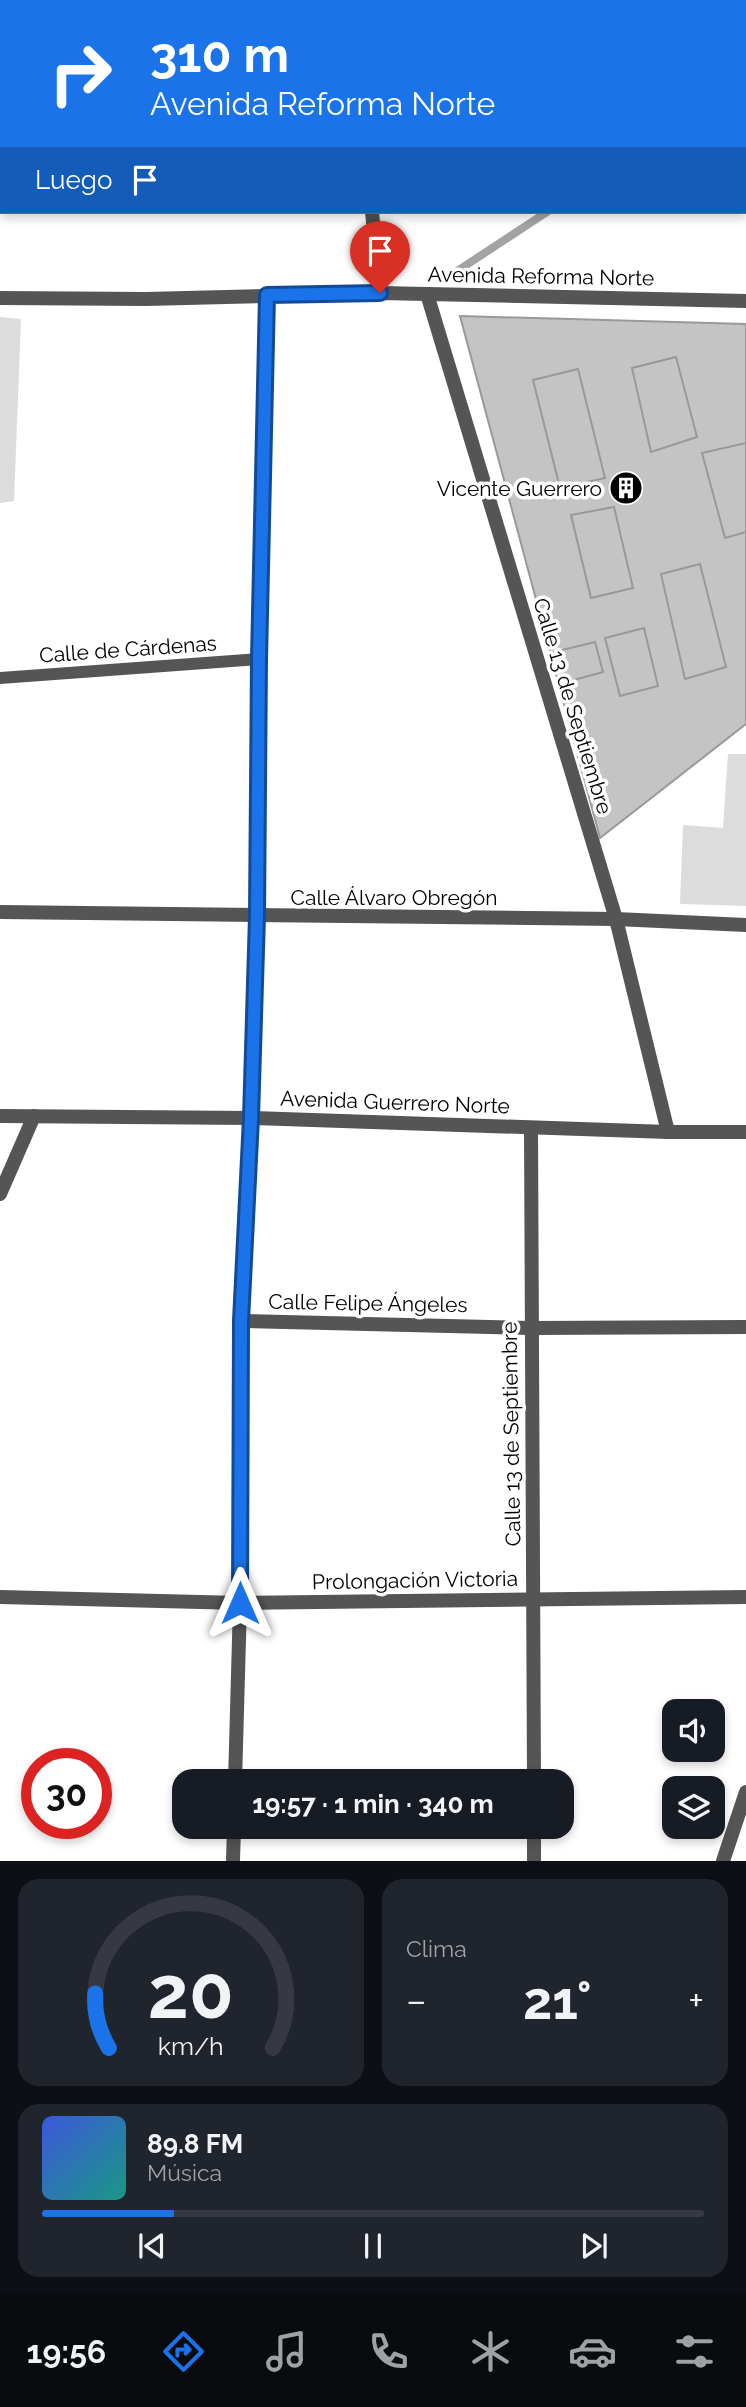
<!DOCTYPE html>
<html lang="es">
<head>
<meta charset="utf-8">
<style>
  body { margin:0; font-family:Raleway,sans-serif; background:#20242c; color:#f1f3f6; height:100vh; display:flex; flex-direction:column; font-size:26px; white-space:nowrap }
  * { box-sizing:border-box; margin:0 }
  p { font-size:23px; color:#9ea1a6 }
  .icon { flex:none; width:38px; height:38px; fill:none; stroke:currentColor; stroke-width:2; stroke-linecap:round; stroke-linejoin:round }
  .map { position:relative; height:1861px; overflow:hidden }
  .drawer { display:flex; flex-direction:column; gap:18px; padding:18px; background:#0d0f14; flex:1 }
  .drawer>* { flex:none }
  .top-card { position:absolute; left:0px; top:0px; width:747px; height:214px; box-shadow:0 4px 10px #0003; background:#1a73e8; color:#fff; overflow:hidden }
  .tools { position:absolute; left:662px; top:1699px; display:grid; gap:14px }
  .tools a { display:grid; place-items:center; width:63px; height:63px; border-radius:14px; background:#171b24; box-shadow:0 4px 10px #0003; font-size:35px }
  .speed { position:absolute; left:21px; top:1748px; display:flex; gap:14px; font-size:35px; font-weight:700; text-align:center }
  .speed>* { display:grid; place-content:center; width:91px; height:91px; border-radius:50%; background:#171b24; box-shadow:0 4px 10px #0003; line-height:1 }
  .speed .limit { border:10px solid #d22; background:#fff; color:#111 }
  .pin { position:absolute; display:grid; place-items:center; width:60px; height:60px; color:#fff; margin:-72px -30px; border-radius:50% 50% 50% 0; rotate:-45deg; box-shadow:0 0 7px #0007 }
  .pin .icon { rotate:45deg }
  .me { position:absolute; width:77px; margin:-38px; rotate:0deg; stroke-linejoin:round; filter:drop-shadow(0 0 5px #0008) }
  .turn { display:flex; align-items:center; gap:24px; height:147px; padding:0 35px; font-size:32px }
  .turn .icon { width:91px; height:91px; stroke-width:2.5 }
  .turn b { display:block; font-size:49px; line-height:60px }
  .then { display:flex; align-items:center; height:66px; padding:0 35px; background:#0003; gap:14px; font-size:26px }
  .big { font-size:52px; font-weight:700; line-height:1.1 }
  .drawer .widget { flex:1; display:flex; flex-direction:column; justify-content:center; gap:10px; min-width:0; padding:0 24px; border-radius:21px; background:#20242c }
  .drawer .dial { align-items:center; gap:0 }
  .dial svg { height:182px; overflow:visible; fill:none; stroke:#363941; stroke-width:7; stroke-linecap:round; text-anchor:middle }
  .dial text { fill:#f1f3f6; stroke:none }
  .song { display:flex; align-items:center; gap:21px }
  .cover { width:84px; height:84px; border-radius:10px; background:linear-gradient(135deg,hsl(230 70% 55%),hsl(170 70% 35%)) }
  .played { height:7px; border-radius:4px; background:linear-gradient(90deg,#1a73e8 20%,#363941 20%) }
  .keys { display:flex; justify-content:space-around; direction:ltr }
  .heat { display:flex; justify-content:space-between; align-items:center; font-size:38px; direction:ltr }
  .drawer .tiles { flex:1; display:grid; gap:18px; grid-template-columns:1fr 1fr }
  .widget:last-child { grid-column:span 2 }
  .trip { position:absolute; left:172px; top:1769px; width:402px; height:70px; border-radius:21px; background:#171b24; box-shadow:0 4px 10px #0003; font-weight:700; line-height:70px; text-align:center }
  .tab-bar { display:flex; height:112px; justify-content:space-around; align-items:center; background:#090b0e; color:#9ea1a6 }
  .tab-bar .icon { width:49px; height:49px }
  .tab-bar .current { color:#1a73e8 }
  .tab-bar b { font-size:32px; color:#f1f3f6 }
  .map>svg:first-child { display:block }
  .green { fill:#dcdcdc }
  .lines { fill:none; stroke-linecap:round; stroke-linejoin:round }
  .stream { stroke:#a3a3a3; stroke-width:8 }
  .building { fill:#c4c4c4; stroke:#999; stroke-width:2 }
  .service { stroke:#555; stroke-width:12 }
  .minor { stroke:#555; stroke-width:14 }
  .route-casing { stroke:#114b97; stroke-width:18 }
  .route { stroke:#1a73e8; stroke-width:12 }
  .labels { text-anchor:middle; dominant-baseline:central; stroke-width:7; stroke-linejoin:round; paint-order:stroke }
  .street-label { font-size:21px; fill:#000; stroke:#fff }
  .poi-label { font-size:21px; fill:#000; stroke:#fff; text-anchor:end }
</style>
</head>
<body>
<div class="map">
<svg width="746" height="1861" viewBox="0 0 746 1861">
  <rect width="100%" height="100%" fill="#fff"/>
  <g class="green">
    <path d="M0 317 21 319 14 501 0 503Z"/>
    <path d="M728 754H746V906L680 904 683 825 723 828Z"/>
  </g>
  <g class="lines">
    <g class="stream">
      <path d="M672 2V0"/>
      <path d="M442 281 547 212"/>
    </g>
  </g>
  <g class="building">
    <path d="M460 316 746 324V724L600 838Z"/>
    <path d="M676 357 697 437 651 452 632 368Z"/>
    <path d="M578 369 605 478 560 488 533 380Z"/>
    <path d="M746 443V532L725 538 702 453Z"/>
    <path d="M614 507 633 588 591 598 571 515Z"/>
    <path d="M700 564 726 667 685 679 661 574Z"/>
    <path d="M644 628 658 686 620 696 605 638Z"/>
    <path d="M595 642 603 672 559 684 550 653Z"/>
  </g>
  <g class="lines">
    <path class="service" d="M0 678 259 659"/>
    <g class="minor">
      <path d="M372 212 380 293"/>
      <path d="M427 294 616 919 668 1132"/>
      <path d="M0 298 146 299 380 293 746 301"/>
      <path d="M0 912 616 919 746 925"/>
      <path d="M0 1116 252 1118 668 1132H746"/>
      <path d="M531 1128 534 1782"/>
      <path d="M0 1194 34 1116"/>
      <path d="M241 1321 531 1328 746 1327"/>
      <path d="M0 1597 240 1603 746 1597"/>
      <path d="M235 1782 240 1603 241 1321 252 1118 257 916 259 659 267 295"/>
      <path d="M233 1861 234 1827"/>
      <path d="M534 1861V1827"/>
      <path d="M723 1861 746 1792"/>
    </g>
  </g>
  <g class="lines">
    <defs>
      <path id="route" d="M240 1603 241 1321 251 1118 257 916 259 659 267 295 380 293"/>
    </defs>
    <use href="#route" class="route-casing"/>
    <use href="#route" class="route"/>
  </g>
  <defs>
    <symbol id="building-disc" viewBox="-11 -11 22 22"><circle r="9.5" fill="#000" stroke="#fff"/><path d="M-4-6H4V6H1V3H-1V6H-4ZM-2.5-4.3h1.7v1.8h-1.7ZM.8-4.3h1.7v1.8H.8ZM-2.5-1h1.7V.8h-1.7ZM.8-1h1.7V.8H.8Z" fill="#fff"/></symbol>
  </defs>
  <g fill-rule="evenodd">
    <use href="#building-disc" x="607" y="469" width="38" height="38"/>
  </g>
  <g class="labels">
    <g class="street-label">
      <text transform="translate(541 276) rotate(1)">Avenida Reforma Norte</text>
      <text transform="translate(128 649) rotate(-4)">Calle de Cárdenas</text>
      <text transform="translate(573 706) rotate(73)">Calle 13 de Septiembre</text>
      <text x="394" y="897">Calle Álvaro Obregón</text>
      <text transform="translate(395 1102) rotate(2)">Avenida Guerrero Norte</text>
      <text transform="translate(368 1303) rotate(1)">Calle Felipe Ángeles</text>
      <text transform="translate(511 1434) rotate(-91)">Calle 13 de Septiembre</text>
      <text transform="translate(415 1580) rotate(-1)">Prolongación Victoria</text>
    </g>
    <g class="poi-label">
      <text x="602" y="488">Vicente Guerrero</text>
    </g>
  </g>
</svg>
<div class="tools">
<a><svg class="icon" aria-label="sound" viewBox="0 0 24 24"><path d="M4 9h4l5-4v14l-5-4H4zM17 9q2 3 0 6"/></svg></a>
<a><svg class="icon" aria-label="layers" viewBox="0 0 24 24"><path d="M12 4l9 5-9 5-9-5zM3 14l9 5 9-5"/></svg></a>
</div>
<div class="speed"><div class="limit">30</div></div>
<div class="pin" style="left:380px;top:293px;background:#d93025"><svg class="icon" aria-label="arrive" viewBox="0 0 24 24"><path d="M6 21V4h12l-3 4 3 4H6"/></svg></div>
<svg class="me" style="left:240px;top:1603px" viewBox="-20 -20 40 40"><path d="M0-17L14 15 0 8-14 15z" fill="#1a73e8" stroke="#fff" stroke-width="4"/></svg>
<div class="trip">19:57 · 1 min · 340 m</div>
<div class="top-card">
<div class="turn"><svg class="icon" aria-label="right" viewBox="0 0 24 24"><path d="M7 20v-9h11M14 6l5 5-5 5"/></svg><div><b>310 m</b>Avenida Reforma Norte</div></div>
<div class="then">Luego<svg class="icon" aria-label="arrive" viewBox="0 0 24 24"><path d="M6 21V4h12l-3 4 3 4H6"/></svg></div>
</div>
</div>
<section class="drawer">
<div class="tiles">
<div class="widget dial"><svg viewBox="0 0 100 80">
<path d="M14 69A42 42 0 1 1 86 69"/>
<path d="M14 69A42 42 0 0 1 8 45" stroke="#1a73e8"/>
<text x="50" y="56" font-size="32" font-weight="700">20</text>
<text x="50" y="72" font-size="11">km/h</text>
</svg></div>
<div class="widget"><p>Clima</p>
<div class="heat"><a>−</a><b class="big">21°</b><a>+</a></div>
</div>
<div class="widget">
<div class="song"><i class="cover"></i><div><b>89.8 FM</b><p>Música</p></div></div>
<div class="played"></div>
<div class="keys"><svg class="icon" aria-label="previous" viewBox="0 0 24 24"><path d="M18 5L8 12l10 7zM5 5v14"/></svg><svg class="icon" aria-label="pause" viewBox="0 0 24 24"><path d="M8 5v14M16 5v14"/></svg><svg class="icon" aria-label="next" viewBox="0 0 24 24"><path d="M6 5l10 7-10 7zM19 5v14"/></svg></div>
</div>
</div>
</section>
<nav class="tab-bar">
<b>19:56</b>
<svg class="icon current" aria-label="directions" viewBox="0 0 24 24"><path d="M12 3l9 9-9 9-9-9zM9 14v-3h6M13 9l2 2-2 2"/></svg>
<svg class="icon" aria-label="music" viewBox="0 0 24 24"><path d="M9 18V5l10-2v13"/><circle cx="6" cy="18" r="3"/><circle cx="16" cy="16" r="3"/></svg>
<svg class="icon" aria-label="phone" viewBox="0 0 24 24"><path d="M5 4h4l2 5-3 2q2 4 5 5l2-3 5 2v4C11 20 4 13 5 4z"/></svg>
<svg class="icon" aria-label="climate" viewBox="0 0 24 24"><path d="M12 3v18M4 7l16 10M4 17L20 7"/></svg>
<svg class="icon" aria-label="car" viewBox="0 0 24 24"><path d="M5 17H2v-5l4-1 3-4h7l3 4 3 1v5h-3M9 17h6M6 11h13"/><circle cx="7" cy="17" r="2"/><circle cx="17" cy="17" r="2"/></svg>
<svg class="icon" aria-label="filters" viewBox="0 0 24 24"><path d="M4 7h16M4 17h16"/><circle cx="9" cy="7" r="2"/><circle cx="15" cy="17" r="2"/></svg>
</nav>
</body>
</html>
